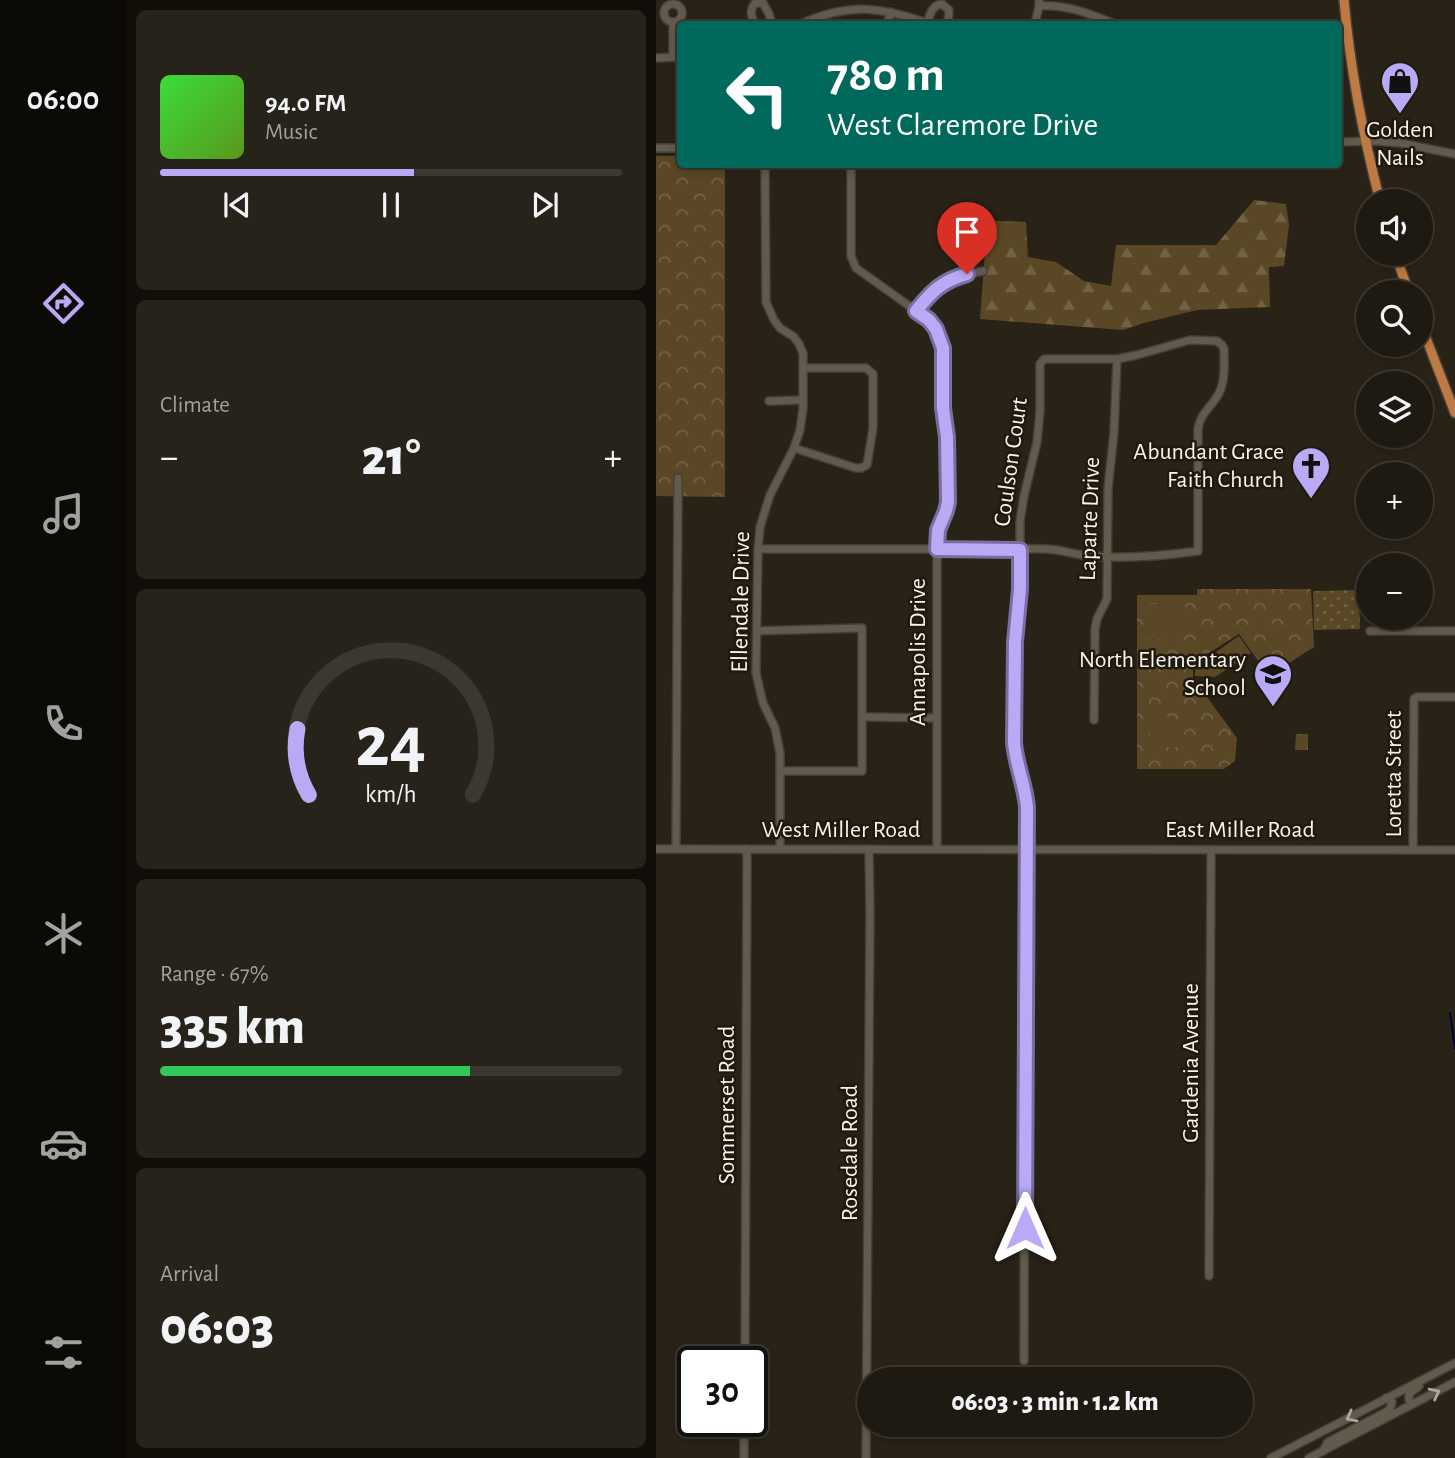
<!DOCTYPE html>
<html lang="en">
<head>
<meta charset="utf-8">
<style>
  body { margin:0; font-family:"Alegreya Sans",sans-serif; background:#27231a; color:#f1f3f6; height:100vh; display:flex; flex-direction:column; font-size:26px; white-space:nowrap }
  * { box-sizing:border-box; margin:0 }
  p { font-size:23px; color:#a1a19f }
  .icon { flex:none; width:38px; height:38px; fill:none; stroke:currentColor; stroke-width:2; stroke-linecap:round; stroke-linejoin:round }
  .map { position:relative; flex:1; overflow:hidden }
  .side { display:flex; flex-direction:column; gap:10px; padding:10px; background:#110e09; width:530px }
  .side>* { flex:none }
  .guide { position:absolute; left:21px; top:21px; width:665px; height:147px; border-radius:7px; box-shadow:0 4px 10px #0003,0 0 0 2px #3c3831; background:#00695c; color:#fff; overflow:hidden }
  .buttons { position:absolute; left:700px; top:189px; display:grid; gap:14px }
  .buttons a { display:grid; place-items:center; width:77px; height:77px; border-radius:50%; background:#1f1a11; box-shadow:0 4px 10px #0003,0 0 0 2px #3c3831; font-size:35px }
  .speed { position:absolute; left:21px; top:1346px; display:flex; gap:14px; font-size:35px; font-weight:700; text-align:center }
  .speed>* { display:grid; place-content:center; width:91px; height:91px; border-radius:50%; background:#1f1a11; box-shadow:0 4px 10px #0003,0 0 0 2px #3c3831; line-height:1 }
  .speed .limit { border:4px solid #111; border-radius:10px; background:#fff; color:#111 }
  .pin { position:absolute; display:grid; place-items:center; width:60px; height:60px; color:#fff; margin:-72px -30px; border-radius:50% 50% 50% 0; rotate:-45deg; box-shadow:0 0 7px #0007 }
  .pin .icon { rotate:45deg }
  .me { position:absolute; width:77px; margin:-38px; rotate:0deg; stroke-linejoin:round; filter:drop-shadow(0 0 5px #0008) }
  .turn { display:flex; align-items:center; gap:24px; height:147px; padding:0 35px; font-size:32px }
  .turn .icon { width:91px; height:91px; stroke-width:2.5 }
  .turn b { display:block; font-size:49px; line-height:60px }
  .big { font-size:52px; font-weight:800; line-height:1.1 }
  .side .widget { flex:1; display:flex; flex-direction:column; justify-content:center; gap:10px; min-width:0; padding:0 24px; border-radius:10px; background:#27231a }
  .side .dial { align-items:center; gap:0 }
  .dial svg { height:182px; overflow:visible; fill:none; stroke:#3c3831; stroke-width:7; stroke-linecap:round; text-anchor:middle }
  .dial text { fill:#f1f3f6; stroke:none }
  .song { display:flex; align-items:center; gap:21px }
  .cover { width:84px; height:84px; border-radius:10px; background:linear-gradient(135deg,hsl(120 70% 55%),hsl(90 70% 35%)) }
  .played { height:7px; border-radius:4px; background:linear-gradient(90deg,#baaaf6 55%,#3c3831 55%) }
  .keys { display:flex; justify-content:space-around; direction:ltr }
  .heat { display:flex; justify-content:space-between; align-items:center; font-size:38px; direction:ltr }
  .charge { height:10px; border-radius:5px; background:linear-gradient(90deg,#34c759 67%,#3c3831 0) }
  .trip { position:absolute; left:201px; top:1367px; width:396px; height:70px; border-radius:35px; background:#1f1a11; box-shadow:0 4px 10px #0003,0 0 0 2px #3c3831; font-weight:800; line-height:70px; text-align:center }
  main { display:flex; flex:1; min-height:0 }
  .dock { display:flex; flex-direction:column; width:126px; justify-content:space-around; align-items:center; background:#0c0a07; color:#a1a19f }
  .dock .icon { width:49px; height:49px }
  .dock .on { color:#baaaf6 }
  .dock b { font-size:32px; color:#f1f3f6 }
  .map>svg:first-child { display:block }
  .forest { fill:url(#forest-firs) }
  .park { fill:url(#park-crowns) }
  .garden { fill:url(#garden-dots) }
  .pitch { fill:#5a4725 }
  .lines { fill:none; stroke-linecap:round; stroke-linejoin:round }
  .stream { stroke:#00042f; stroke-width:2 }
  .minor-casing { stroke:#443f36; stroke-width:10 }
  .major-casing { stroke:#443f36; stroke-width:12 }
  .minor { stroke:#625a4d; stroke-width:7 }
  .major { stroke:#be7a42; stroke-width:9 }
  .oneway { stroke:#ada79c }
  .route-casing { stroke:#796ea0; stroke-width:18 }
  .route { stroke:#baaaf6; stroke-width:12 }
  .labels { text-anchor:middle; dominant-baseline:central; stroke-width:5; stroke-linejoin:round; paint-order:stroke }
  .poi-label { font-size:24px; fill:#f8f4ec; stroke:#1f190e; text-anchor:end }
  .street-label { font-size:24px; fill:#f8f4ec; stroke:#1f190e }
</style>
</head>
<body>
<main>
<nav class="dock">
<b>06:00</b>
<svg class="icon on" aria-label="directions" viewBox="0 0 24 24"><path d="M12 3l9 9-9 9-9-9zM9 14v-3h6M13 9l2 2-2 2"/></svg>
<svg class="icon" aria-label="music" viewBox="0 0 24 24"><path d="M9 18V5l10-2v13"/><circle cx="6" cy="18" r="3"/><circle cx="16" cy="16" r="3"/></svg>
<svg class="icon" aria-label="phone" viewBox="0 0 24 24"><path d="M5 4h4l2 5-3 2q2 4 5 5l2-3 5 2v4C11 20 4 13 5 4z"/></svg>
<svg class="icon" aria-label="climate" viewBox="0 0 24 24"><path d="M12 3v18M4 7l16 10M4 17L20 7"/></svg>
<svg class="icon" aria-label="car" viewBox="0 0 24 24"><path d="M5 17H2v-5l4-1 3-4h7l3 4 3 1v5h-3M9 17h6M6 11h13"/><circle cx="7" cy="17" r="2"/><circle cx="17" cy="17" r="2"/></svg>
<svg class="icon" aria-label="filters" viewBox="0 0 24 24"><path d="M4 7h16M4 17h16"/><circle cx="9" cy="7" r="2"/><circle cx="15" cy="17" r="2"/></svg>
</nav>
<section class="side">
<div class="widget">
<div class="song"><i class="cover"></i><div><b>94.0 FM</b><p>Music</p></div></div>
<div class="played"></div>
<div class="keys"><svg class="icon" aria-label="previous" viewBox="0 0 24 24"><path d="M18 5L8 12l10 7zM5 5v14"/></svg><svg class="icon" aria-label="pause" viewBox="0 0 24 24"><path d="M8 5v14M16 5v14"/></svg><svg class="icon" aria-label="next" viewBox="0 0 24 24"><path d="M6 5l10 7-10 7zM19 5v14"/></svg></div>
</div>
<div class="widget"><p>Climate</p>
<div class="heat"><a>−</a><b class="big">21°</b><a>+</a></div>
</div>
<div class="widget dial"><svg viewBox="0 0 100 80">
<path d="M14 69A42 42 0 1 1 86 69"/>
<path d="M14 69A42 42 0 0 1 9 40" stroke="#baaaf6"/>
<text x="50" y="56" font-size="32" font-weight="700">24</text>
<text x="50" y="72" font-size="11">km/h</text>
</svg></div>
<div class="widget"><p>Range · 67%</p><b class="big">335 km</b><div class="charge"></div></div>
<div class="widget"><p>Arrival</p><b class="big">06:03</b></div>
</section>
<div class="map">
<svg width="799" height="1458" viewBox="0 0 799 1458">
  <defs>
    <pattern id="forest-firs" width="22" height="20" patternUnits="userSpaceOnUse" patternTransform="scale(1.75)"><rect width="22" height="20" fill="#5a4725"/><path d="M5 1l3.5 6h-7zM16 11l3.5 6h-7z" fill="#726245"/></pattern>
    <pattern id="park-crowns" width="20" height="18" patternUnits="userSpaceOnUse" patternTransform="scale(1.75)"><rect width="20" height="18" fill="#5a4725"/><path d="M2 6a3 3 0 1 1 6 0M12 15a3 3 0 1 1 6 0" fill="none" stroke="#726245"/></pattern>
    <pattern id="garden-dots" width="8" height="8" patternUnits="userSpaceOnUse" patternTransform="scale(1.75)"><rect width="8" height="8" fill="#5a4725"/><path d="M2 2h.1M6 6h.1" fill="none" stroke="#726245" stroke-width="1.8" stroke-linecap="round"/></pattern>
  </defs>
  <rect width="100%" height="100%" fill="#292217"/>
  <path class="forest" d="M598 200 630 204 633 225 628 266 613 267 614 307 541 310 488 323 467 330 324 319 330 238 296 234 295 219 370 222 372 257 400 262 428 281 455 286 460 245H560Z"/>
  <g class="park">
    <path d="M0 156H24V164L69 165V497L0 496Z"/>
    <path d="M541 589H655L658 647 613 676 583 634 537 663V678L581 738 579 761 568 769H481V595H541Z"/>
    <path d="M640 734H652V750H639Z"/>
  </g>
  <path class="garden" d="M703 590 704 629 658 630 657 591Z"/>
  <g class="pitch">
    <path d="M496 604H529C529 630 519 641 493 639V607Z"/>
    <path d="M583 636 595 653 559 677 539 676 540 662H561L564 658 560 652Z"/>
    <path d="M496 716 514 717 522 725 523 747H497L493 744Z"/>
  </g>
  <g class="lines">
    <path class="stream" d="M794 1013 799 1048"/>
    <defs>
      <g id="minor">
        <circle cx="17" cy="13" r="9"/>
        <path d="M383 6C410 4 435 14 459 24"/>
        <path d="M17 22V57"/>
        <path d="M271 23C274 15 276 5 286 4L293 10 292 24"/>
        <path d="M99 24C95 16 93 11 99 3H107L113 14 116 24"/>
        <path d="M145 24C193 2 227 7 274 24"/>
        <path d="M231 24 235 12"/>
        <path d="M379 24 383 6V0"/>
        <path d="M0 58 24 57"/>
        <path d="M682 142 720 141 744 143 799 154"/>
        <path d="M0 148H24"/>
        <path d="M109 164 110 302 118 320 124 328 138 337 143 344 147 353V409L144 430 138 448 114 495 104 527 102 549 100 673 107 703 119 728 124 753V849"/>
        <path d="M195 164V256L200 268 273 320 280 329 287 348V408L291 437 292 502 291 511 282 531 281 549V849"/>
        <path d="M260 311C281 285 294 276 327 271"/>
        <path d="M113 401 147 400"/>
        <path d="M138 448 200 468H205L211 465 217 428V374L210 368H147"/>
        <path d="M102 549H357C372 549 386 548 401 550 412 552 422 555 433 556 469 559 506 556 542 551V429C544 414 555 407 562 395 570 381 568 364 568 349L566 345 561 341 534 340 481 355 461 359H388L384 364V411L381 442 368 496 364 521V589L359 642 358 743 359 754 370 797 369 849 368 1361"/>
        <path d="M101 631 206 628V771H125"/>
        <path d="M714 631H799"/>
        <path d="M206 717 281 718"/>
        <path d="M438 720 439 629 441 619 451 599 452 489 458 432 461 359"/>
        <path d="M0 849 799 850"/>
        <path d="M20 849 22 478"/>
        <path d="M757 850 758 699 761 697H799"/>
        <path d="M553 1276 555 850"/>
        <path d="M89 1362 91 856 90 849"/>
        <path d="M756 1404 753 1400V1394L763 1386"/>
        <path d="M667 1451 672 1442 730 1412 734 1409 736 1402 730 1398"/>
        <path d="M88 1458V1421"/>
        <path d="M210 1458 214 913 213 849"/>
        <path d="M615 1458 799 1363"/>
        <path d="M653 1458 799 1382"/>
      </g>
      <g id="major">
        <path d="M688 0C694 68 707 135 724 201"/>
        <path d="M739 254 753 292"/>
        <path d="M765 325 799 413"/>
      </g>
    </defs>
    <use href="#minor" class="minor-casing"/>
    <use href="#major" class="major-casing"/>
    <use href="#minor" class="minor"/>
    <use href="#major" class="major"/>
  </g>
  <defs><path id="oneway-chevron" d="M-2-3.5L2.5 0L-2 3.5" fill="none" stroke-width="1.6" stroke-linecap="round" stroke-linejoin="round" transform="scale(1.75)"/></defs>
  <g class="oneway">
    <use href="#oneway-chevron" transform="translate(779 1393) rotate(-27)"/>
    <use href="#oneway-chevron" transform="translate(695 1417) rotate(152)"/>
  </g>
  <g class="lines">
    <defs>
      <path id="route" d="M311 274C286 281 276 291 260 311L273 320 280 329 287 348V408L291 437 292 502 290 511 282 530 281 549 364 550V589L359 642 358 743C360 765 369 785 371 807L369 1228"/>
    </defs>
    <use href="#route" class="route-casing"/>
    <use href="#route" class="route"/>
  </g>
  <defs>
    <symbol id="shop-pin" viewBox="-11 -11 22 30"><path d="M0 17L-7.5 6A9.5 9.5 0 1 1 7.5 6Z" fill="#baaaf6" stroke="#1f190e"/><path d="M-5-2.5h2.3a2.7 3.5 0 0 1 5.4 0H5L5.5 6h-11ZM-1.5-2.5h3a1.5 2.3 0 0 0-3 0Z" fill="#111"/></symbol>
    <symbol id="church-pin" viewBox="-11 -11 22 30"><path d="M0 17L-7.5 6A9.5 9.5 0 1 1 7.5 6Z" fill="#baaaf6" stroke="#1f190e"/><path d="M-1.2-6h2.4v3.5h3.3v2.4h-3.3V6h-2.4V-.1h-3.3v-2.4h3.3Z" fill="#111"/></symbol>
    <symbol id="school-pin" viewBox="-11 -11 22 30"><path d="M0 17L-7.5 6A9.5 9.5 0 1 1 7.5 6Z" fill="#baaaf6" stroke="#1f190e"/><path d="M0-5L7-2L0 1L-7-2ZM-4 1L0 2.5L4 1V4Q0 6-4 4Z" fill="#111"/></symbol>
  </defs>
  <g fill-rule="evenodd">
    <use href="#shop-pin" x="722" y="59" width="44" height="60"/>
    <use href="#church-pin" x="633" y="444" width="44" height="60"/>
    <use href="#school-pin" x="595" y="652" width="44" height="60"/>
  </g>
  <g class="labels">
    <g class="poi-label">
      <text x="744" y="130" text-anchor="middle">Golden<tspan x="744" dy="28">Nails</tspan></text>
      <text x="628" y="452">Abundant Grace<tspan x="628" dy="28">Faith Church</tspan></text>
      <text x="590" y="660">North Elementary<tspan x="590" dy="28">School</tspan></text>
    </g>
    <g class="street-label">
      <text transform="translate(355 462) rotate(-82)">Coulson Court</text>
      <text transform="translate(434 519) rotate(-88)">Laparte Drive</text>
      <text transform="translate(85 602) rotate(-89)">Ellendale Drive</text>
      <text transform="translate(262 652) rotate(-90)">Annapolis Drive</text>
      <text transform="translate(738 774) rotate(-90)">Loretta Street</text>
      <text x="185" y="830">West Miller Road</text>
      <text x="584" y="830">East Miller Road</text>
      <text transform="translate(535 1063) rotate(-90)">Gardenia Avenue</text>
      <text transform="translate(71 1105) rotate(-90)">Sommerset Road</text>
      <text transform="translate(194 1153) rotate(-90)">Rosedale Road</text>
    </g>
  </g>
</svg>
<div class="buttons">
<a><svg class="icon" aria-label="sound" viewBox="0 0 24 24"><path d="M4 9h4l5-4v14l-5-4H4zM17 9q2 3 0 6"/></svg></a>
<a><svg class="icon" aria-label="search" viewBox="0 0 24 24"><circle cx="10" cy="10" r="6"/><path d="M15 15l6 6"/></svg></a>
<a><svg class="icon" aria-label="layers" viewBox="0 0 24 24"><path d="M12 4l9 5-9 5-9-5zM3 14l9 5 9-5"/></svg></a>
<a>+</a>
<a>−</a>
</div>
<div class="speed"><div class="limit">30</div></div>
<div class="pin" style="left:311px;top:274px;background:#d93025"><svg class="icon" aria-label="arrive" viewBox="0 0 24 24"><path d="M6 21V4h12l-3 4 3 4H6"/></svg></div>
<svg class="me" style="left:369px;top:1228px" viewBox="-20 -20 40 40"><path d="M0-17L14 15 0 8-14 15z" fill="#baaaf6" stroke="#fff" stroke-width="4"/></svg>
<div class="trip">06:03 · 3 min · 1.2 km</div>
<div class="guide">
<div class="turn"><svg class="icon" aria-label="left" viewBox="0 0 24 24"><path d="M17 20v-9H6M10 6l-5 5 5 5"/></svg><div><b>780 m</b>West Claremore Drive</div></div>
</div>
</div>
</main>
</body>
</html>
